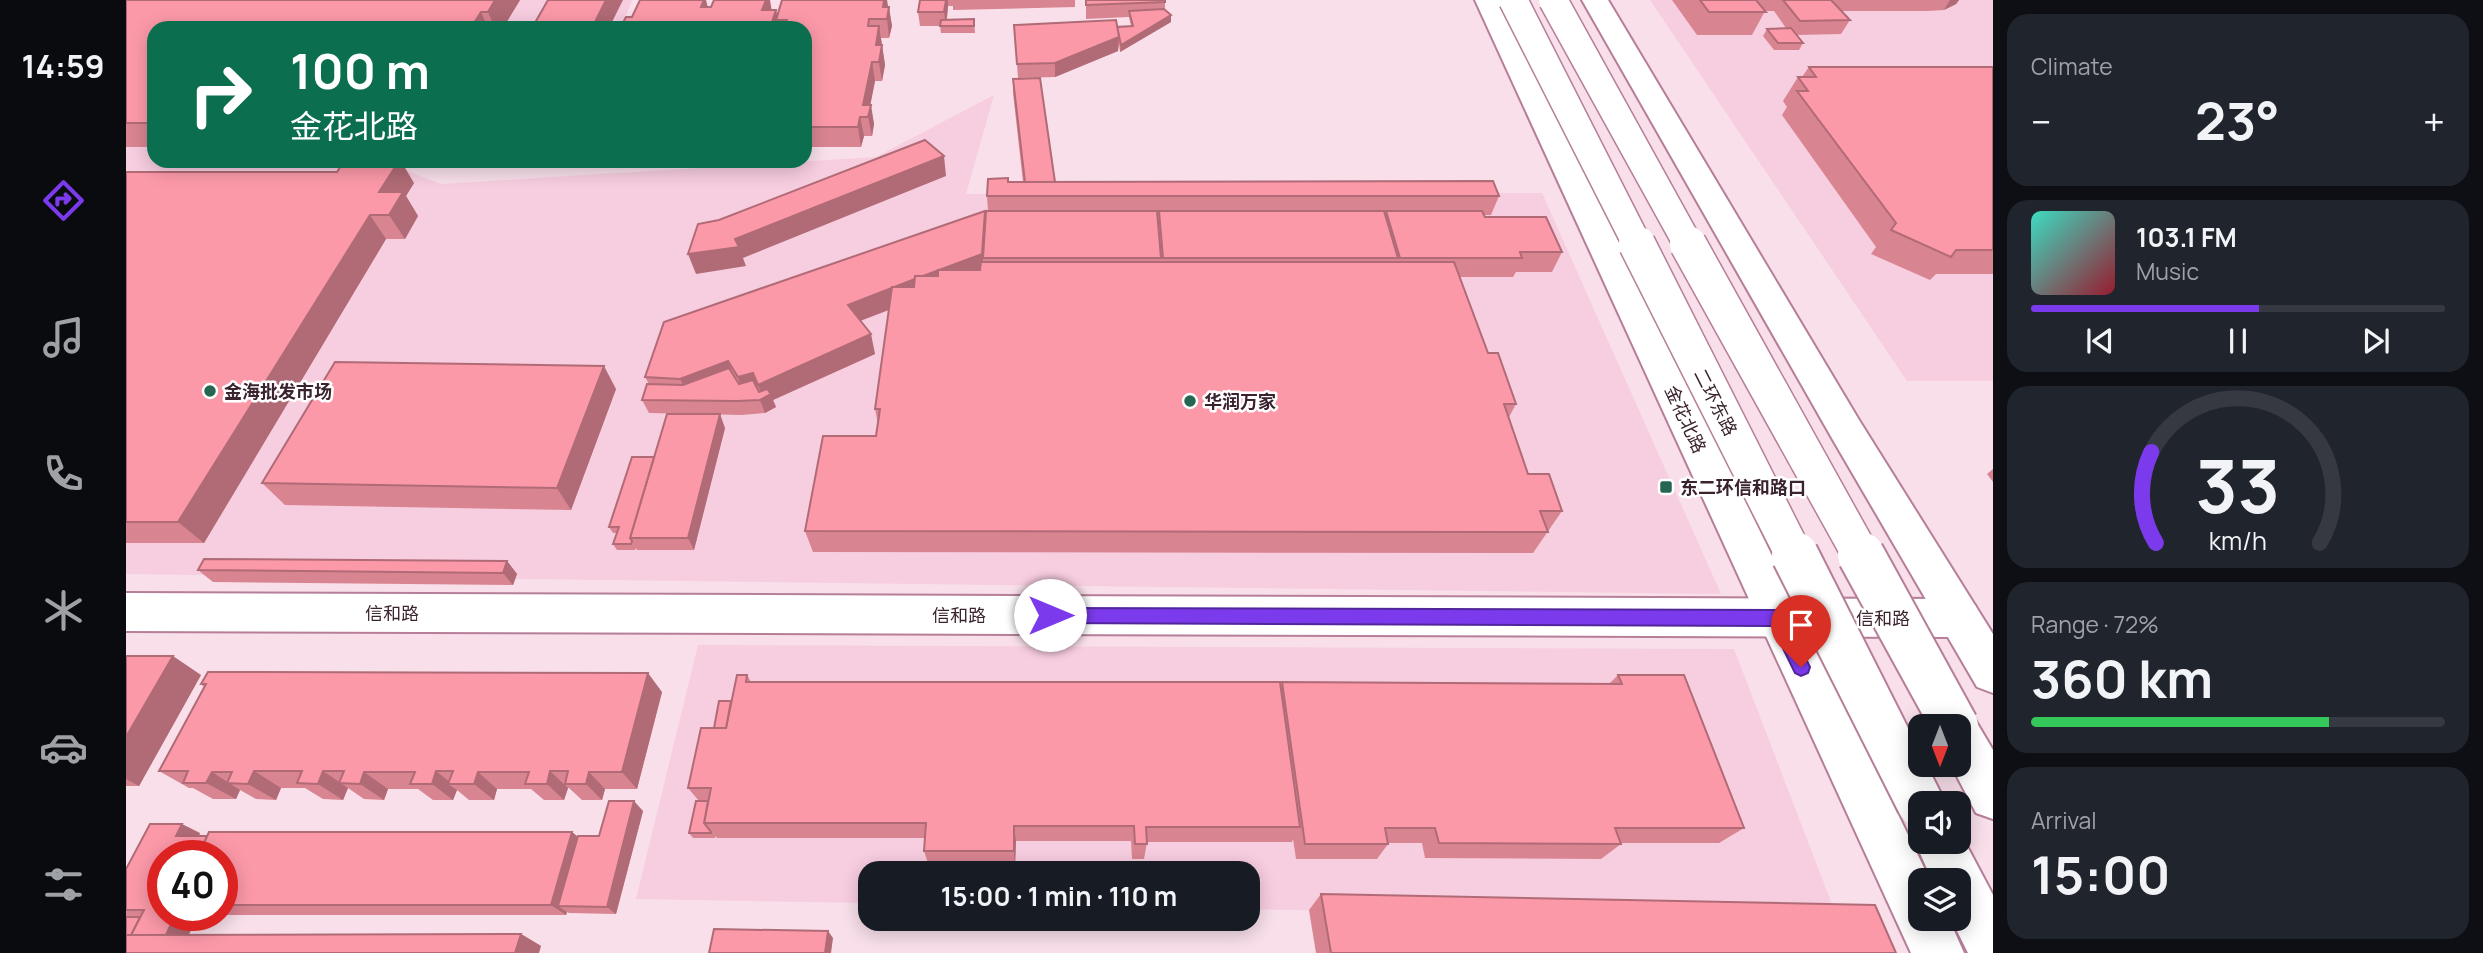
<!DOCTYPE html>
<html lang="en">
<head>
<meta charset="utf-8">
<style>
  body { margin:0; font-family:Manrope,"Noto Sans SC",sans-serif; background:#20242c; color:#f1f3f6; height:100vh; display:flex; flex-direction:column; font-size:26px; white-space:nowrap }
  * { box-sizing:border-box; margin:0 }
  p { font-size:23px; color:#9ea1a6 }
  .icon { flex:none; width:38px; height:38px; fill:none; stroke:currentColor; stroke-width:2; stroke-linecap:round; stroke-linejoin:round }
  .map { position:relative; flex:1; overflow:hidden }
  .panel { display:flex; flex-direction:column; gap:14px; padding:14px; background:#0d0f14; width:490px }
  .panel>* { flex:none }
  .guide { position:absolute; left:21px; top:21px; width:665px; height:147px; border-radius:21px; box-shadow:0 4px 18px #0003; background:#0b6e4f; color:#fff; overflow:hidden }
  .needle { width:46px; rotate:180deg }
  .fabs { position:absolute; left:1782px; top:714px; display:grid; gap:14px }
  .fabs a { display:grid; place-items:center; width:63px; height:63px; border-radius:14px; background:#171b24; box-shadow:0 4px 18px #0003; font-size:35px }
  .speed { position:absolute; left:21px; top:840px; display:flex; gap:14px; font-size:35px; font-weight:700; text-align:center }
  .speed>* { display:grid; place-content:center; width:91px; height:91px; border-radius:50%; background:#171b24; box-shadow:0 4px 18px #0003; line-height:1 }
  .speed .limit { border:10px solid #d22; background:#fff; color:#111 }
  .pin { position:absolute; display:grid; place-items:center; width:60px; height:60px; color:#fff; margin:-72px -30px; border-radius:50% 50% 50% 0; rotate:-45deg; box-shadow:0 0 7px #0007 }
  .pin .icon { rotate:45deg }
  .me { position:absolute; width:77px; margin:-38px; rotate:90deg; stroke-linejoin:round; filter:drop-shadow(0 0 5px #0008) }
  .turn { display:flex; align-items:center; gap:24px; height:147px; padding:0 28px; font-size:32px }
  .turn .icon { width:91px; height:91px; stroke-width:2.5 }
  .turn b { display:block; font-size:49px; line-height:60px }
  .big { font-size:52px; font-weight:700; line-height:1.1 }
  .panel .widget { flex:1; display:flex; flex-direction:column; justify-content:center; gap:10px; min-width:0; padding:0 24px; border-radius:21px; background:#20242c }
  .panel .dial { align-items:center; gap:0 }
  .dial svg { height:182px; overflow:visible; fill:none; stroke:#363941; stroke-width:7; stroke-linecap:round; text-anchor:middle }
  .dial text { fill:#f1f3f6; stroke:none }
  .song { display:flex; align-items:center; gap:21px }
  .cover { width:84px; height:84px; border-radius:10px; background:linear-gradient(135deg,hsl(170 70% 55%),hsl(350 70% 35%)) }
  .played { height:7px; border-radius:4px; background:linear-gradient(90deg,#7c3aed 55%,#363941 55%) }
  .keys { display:flex; justify-content:space-around; direction:ltr }
  .heat { display:flex; justify-content:space-between; align-items:center; font-size:38px; direction:ltr }
  .charge { height:10px; border-radius:5px; background:linear-gradient(90deg,#34c759 72%,#363941 0) }
  .trip { position:absolute; left:732px; top:861px; width:402px; height:70px; border-radius:21px; background:#171b24; box-shadow:0 4px 18px #0003; font-weight:700; line-height:70px; text-align:center }
  main { display:flex; flex:1; min-height:0 }
  .tabs { display:flex; flex-direction:column; width:126px; justify-content:space-around; align-items:center; background:#090b0e; color:#9ea1a6 }
  .tabs .icon { width:49px; height:49px }
  .tabs .current { color:#7c3aed }
  .tabs b { font-size:32px; color:#f1f3f6 }
  .map>svg:first-child { display:block }
  .built { fill:#f7cde0 }
  .lines { fill:none; stroke-linecap:round; stroke-linejoin:round }
  .minor-casing { stroke:#b67e98; stroke-width:4 }
  .major-casing { stroke:#b67e98; stroke-width:4 }
  .highway-casing { stroke:#b67e98; stroke-width:4 }
  .minor { fill:#fff; fill-rule:evenodd }
  .major { fill:#fff; fill-rule:evenodd }
  .highway { fill:#fff; fill-rule:evenodd }
  .highway-bridge-far2-casing { stroke:#b67e98; stroke-width:31; stroke-linecap:butt }
  .highway-bridge-far1-casing { stroke:#b67e98; stroke-width:39; stroke-linecap:butt }
  .highway-bridge-casing { stroke:#b67e98; stroke-width:50; stroke-linecap:butt }
  .highway-bridge-far2 { stroke:#fff; stroke-width:28 }
  .highway-bridge-far1 { stroke:#fff; stroke-width:36 }
  .highway-bridge { stroke:#fff; stroke-width:46 }
  .wall { fill:#d98491 }
  .shaded-wall { fill:#b06b76 }
  .building { fill:#fc99a9; stroke:#b06b76; stroke-width:2 }
  .route { fill:#7c3aed; stroke:#51269a; stroke-width:2 }
  .poi-dot { fill:#266551; stroke:#fff; stroke-width:2.5 }
  .labels { text-anchor:middle; dominant-baseline:central; stroke-width:5; stroke-linejoin:round; paint-order:stroke }
  .poi-label { font-size:18px; font-weight:bold; fill:#3a232e; stroke:#fff; text-anchor:start }
  .street-label { font-size:18px; fill:#3a232e; stroke:#fff }
</style>
</head>
<body>
<main>
<nav class="tabs">
<b>14:59</b>
<svg class="icon current" aria-label="directions" viewBox="0 0 24 24"><path d="M12 3l9 9-9 9-9-9zM9 14v-3h6M13 9l2 2-2 2"/></svg>
<svg class="icon" aria-label="music" viewBox="0 0 24 24"><path d="M9 18V5l10-2v13"/><circle cx="6" cy="18" r="3"/><circle cx="16" cy="16" r="3"/></svg>
<svg class="icon" aria-label="phone" viewBox="0 0 24 24"><path d="M5 4h4l2 5-3 2q2 4 5 5l2-3 5 2v4C11 20 4 13 5 4z"/></svg>
<svg class="icon" aria-label="climate" viewBox="0 0 24 24"><path d="M12 3v18M4 7l16 10M4 17L20 7"/></svg>
<svg class="icon" aria-label="car" viewBox="0 0 24 24"><path d="M5 17H2v-5l4-1 3-4h7l3 4 3 1v5h-3M9 17h6M6 11h13"/><circle cx="7" cy="17" r="2"/><circle cx="17" cy="17" r="2"/></svg>
<svg class="icon" aria-label="filters" viewBox="0 0 24 24"><path d="M4 7h16M4 17h16"/><circle cx="9" cy="7" r="2"/><circle cx="15" cy="17" r="2"/></svg>
</nav>
<div class="map">
<svg width="1867" height="953" viewBox="0 0 1867 953">
  <rect width="100%" height="100%" fill="#f8dfea"/>
  <g class="built">
    <path d="M0 0H506L495 28H28V161H255L315 184 750 157 868 95 840 194 1416 193 1595 594 0 574Z"/>
    <path d="M1524 0H1867V381H1781Z"/>
    <path d="M572 645 1608 649 1712 920 1122 909V873H744V903L510 899Z"/>
  </g>
  <g class="lines">
    <defs>
      <path id="minor" d="M0 593 1834 599 1849 605 1855 618 1849 631 1834 637 0 631Z"/>
      <g id="major">
        <path d="M1349 0H1375L1804 880H1794V919H1823L1838 953H1785Z"/>
        <path d="M1456 0H1482L1733 420 1867 634V693L1851 687 1707 440Z"/>
      </g>
      <g id="highway">
        <path d="M1832 711 1848 718 1867 750V819L1850 813 1825 765H1832V726H1812L1816 718Z"/>
        <path d="M1832 829 1867 895V953H1842L1825 919H1832V880H1806L1789 842 1794 830V842H1832Z"/>
      </g>
    </defs>
    <use href="#minor" class="minor-casing"/>
    <use href="#major" class="major-casing"/>
    <use href="#highway" class="highway-casing"/>
    <use href="#minor" class="minor"/>
    <use href="#major" class="major"/>
    <use href="#highway" class="highway"/>
    <defs>
      <g id="highway-bridge-far2">
        <path d="M1387 0 1512 246"/>
        <path d="M1427 0 1563 246"/>
      </g>
      <g id="highway-bridge-far1">
        <path d="M1511 244 1669 557"/>
        <path d="M1562 244 1736 557"/>
      </g>
      <g id="highway-bridge">
        <path d="M1669 555 1794 803"/>
        <path d="M1735 555 1829 726"/>
      </g>
    </defs>
    <use href="#highway-bridge-far2" class="highway-bridge-far2-casing"/>
    <use href="#highway-bridge-far1" class="highway-bridge-far1-casing"/>
    <use href="#highway-bridge" class="highway-bridge-casing"/>
    <use href="#highway-bridge-far2" class="highway-bridge-far2"/>
    <use href="#highway-bridge-far1" class="highway-bridge-far1"/>
    <use href="#highway-bridge" class="highway-bridge"/>
  </g>
  <g class="wall">
    <path d="M0 0H394L377 28H28V147H0Z"/>
    <path d="M656 0H761L766 26 763 38H755L759 65 756 81H749L744 105 748 124 746 136H738L735 147H679V28H494L506 17 582 7 650 10 651 15Z"/>
    <path d="M794 0H949V7L827 10V6H822L821 19H848L849 33H815L814 26H794L792 12Z"/>
    <path d="M960 0 1039 2V10L1045 22 994 52 993 44 992 51 929 77 892 78 888 25 1005 26 1003 17 960 19Z"/>
    <path d="M1546 0H1833L1830 4 1818 10 1801 11H1715L1724 20 1715 34 1671 35 1677 43 1673 50H1648L1637 36 1641 29 1660 28 1648 11H1639L1626 35H1571Z"/>
    <path d="M1683 67H1867V274H1810L1804 280 1745 254 1750 247 1656 115 1661 107 1657 101 1672 77H1676Z"/>
    <path d="M887 79 929 182 1373 196 1365 215H1358L1359 217 1436 252 1426 272H1390L1387 277H1334L1362 353 1390 404 1383 417 1402 474 1436 511 1407 553 687 552 679 531 750 436 752 424 749 409 763 310 734 321 749 354 647 400 650 407 639 413 616 415 523 413 516 400 523 384 519 377 859 211V223L862 211 861 196 882 182H897L887 93Z"/>
    <path d="M313 161H501L499 165H479L477 162H467L466 165H445L444 161 393 162 392 164Z"/>
    <path d="M0 172 288 183 280 196 292 216 279 239H260L78 543H0Z"/>
    <path d="M490 389 445 510 159 505 136 483Z"/>
    <path d="M599 428 568 550H511L510 548 509 550H491L487 544 491 533H487L483 527 528 457Z"/>
    <path d="M1867 469V482L1861 474Z"/>
    <path d="M381 561 391 574 387 585 87 582 72 570Z"/>
    <path d="M0 656 75 675 13 786H0Z"/>
    <path d="M621 675 625 682 1155 686 1156 682 1484 683 1492 675 1618 828 1593 843H1494L1495 844 1475 859 1299 858 1296 843H1262V844L1251 859H1170L1167 839 1166 842H1021L1018 859H1006L1005 841H890L889 866H803L798 851 799 838H591L589 836V838H567L563 833 573 801 562 788 588 728Z"/>
    <path d="M75 684 536 692 511 789H479L476 800H456L443 788H442L438 800H418L405 789H371L368 800H343L331 790 327 800H307L292 789H262L258 800 238 799 222 788 217 800 197 799 179 788H155L150 800 130 799 114 790 110 799H87L67 788H63L33 771 78 687Z"/>
    <path d="M517 811 490 914 443 913 441 912 440 915H74H96V856L37 915H72L63 935 395 934 415 946 0 953V869L74 833 73 836 446 832 452 837 473 836Z"/>
    <path d="M1195 894 1770 953H1190L1183 910Z"/>
  </g>
  <g class="shaded-wall">
    <path d="M369 0H394L377 28H369L362 12Z"/>
    <path d="M480 0H497L483 28H466Z"/>
    <path d="M578 0H580L584 16 575 7Z"/>
    <path d="M640 0H644L646 12 636 10Z"/>
    <path d="M758 0H761L762 11 763 7 766 26 763 38 761 19 757 7Z"/>
    <path d="M820 0H822V6L820 26 818 12Z"/>
    <path d="M1824 0H1833L1830 4 1818 10Z"/>
    <path d="M650 10 652 20H650L651 28H644Z"/>
    <path d="M355 12 362 28H347L346 26Z"/>
    <path d="M1045 15V22L994 52 995 45Z"/>
    <path d="M753 26 759 65 756 81 750 45Z"/>
    <path d="M993 37 992 51 929 77V63Z"/>
    <path d="M746 62 749 81 742 117 737 105Z"/>
    <path d="M745 105 748 124 746 136 742 117Z"/>
    <path d="M734 117 738 136 735 147 732 127Z"/>
    <path d="M818 156 820 176 617 258 620 266 570 274 562 254 609 239Z"/>
    <path d="M273 161H275L288 183 280 196 292 216 279 239 263 215 253 192Z"/>
    <path d="M859 211 860 231 857 258V273L726 324 722 305Z"/>
    <path d="M244 215 260 239 78 543 52 522Z"/>
    <path d="M745 334 749 354 647 400 650 407 639 413 634 400 637 398 632 385Z"/>
    <path d="M602 361 609 380 563 397 554 379Z"/>
    <path d="M478 366 490 389 445 510 431 488Z"/>
    <path d="M627 373 633 392 618 396 612 377Z"/>
    <path d="M594 414 599 428 568 550 562 538Z"/>
    <path d="M381 561 391 574 387 585 377 573Z"/>
    <path d="M47 656 75 675 13 786 0 779V737Z"/>
    <path d="M522 673 536 692 511 789 496 772Z"/>
    <path d="M128 771 155 788 150 800 122 784Z"/>
    <path d="M197 771 222 788 217 800 192 784Z"/>
    <path d="M310 771 326 784H322L331 790 327 800 306 784Z"/>
    <path d="M424 771 442 788 438 800 421 784Z"/>
    <path d="M86 772 114 790 110 799 80 783Z"/>
    <path d="M238 772 262 789 258 800 234 784Z"/>
    <path d="M352 772 371 789 368 800 348 784Z"/>
    <path d="M463 772 479 789 476 800 460 784Z"/>
    <path d="M508 801 517 811 490 914 481 907Z"/>
    <path d="M56 824 74 833 69 844 50 836Z"/>
    <path d="M888 826 890 841 889 866 888 851Z"/>
    <path d="M446 832 460 844 432 906 441 912 440 915 425 905Z"/>
    <path d="M49 915H72L58 944 39 937Z"/>
    <path d="M702 931 707 938 705 953H699Z"/>
    <path d="M395 934 415 946 413 953H389Z"/>
  </g>
  <g class="building">
    <path d="M0 0H369L362 12H355L346 26H303L302 28H28V123H0Z"/>
    <path d="M422 0H480L466 28H406Z"/>
    <path d="M514 0H578L575 7H585L588 0H640L636 10H650L644 28H494L500 17H506Z"/>
    <path d="M656 0H758L757 7H763L761 19H743L742 26H753L750 45H756L753 62H746L737 105H745L742 117H734L732 127H679V28H659L661 20H650Z"/>
    <path d="M794 0H820L818 12H792Z"/>
    <path d="M960 0H1039V2L960 5Z"/>
    <path d="M1574 0H1630L1640 12H1583Z"/>
    <path d="M1657 0H1705L1724 20 1674 21Z"/>
    <path d="M1038 9 1045 15 995 45 991 27 1007 26 1003 11Z"/>
    <path d="M848 19V26H814L815 20Z"/>
    <path d="M990 20 993 37 929 63 891 64 888 25Z"/>
    <path d="M1665 28 1677 43H1652L1641 29Z"/>
    <path d="M1683 67H1867V250H1830L1825 257 1765 230 1770 223 1671 91H1682L1672 77H1690Z"/>
    <path d="M914 78 929 182H899L887 79Z"/>
    <path d="M799 140 818 156 609 239 613 247 562 254 572 224 593 220Z"/>
    <path d="M218 161H273L253 192H277L263 215H244L52 522H0V172H211Z"/>
    <path d="M882 178V182L1367 181 1373 196H861L862 179Z"/>
    <path d="M859 211 856 254 797 276H789V279L722 305 745 334 632 385 627 373 612 377 602 361 554 379 519 377 538 322Z"/>
    <path d="M860 211H1031L1035 258H857Z"/>
    <path d="M1033 211H1258L1272 258H1037Z"/>
    <path d="M1260 211H1356L1359 217H1420L1436 252H1394L1396 258H1274Z"/>
    <path d="M855 262H1328L1362 353H1372L1390 404H1378L1402 474H1423L1436 511H1414L1422 532 679 531 697 436H750L754 409H749L766 287H788L789 276H812V270H854Z"/>
    <path d="M209 362 478 366 431 488 136 483Z"/>
    <path d="M603 368 613 384 627 380 633 392 641 389 645 394 634 400 611 401 516 400 521 384 557 385Z"/>
    <path d="M541 414H594L562 538H504Z"/>
    <path d="M506 457H528L504 538 506 541 505 544H487L493 527H483Z"/>
    <path d="M78 559 381 561 377 573 72 570Z"/>
    <path d="M0 656H47L0 737Z"/>
    <path d="M82 672 522 673 496 772H463L460 784H439L442 771H424L421 784H399L403 772H352L348 784H322L327 771H310L306 784H284L289 772H238L234 784 213 783 218 771H197L192 784 171 783 176 771H128L122 784 101 783 106 772H86L80 783H57L62 771H33L80 684H75Z"/>
    <path d="M611 675H621L620 682H1154L1174 827H1020L1021 844H1009L1008 826H888V851H798L800 823H578L585 788H562L575 728H600Z"/>
    <path d="M1492 675H1558L1618 828H1489L1495 844 1313 843 1309 828H1259L1262 844H1179L1156 682 1496 684Z"/>
    <path d="M593 701H605L600 728H588Z"/>
    <path d="M483 801H508L481 907 432 906 452 836H473Z"/>
    <path d="M570 801H582L578 823 585 832V833H563Z"/>
    <path d="M24 824H56L50 836H82L72 856H37V915H49L40 935H5L18 910H0V869Z"/>
    <path d="M83 832H446L425 905H96V856H72Z"/>
    <path d="M1195 894 1749 905 1770 953H1205Z"/>
    <path d="M0 917H14L5 935H0Z"/>
    <path d="M588 929 702 931 699 953H583Z"/>
    <path d="M395 934 389 953H0V935Z"/>
  </g>
  <path class="route" d="M924 608 1652 610 1658 612 1684 667 1682 673 1675 676 1669 673 1646 626 924 623 918 621 915 615 918 610Z"/>
  <g class="poi-dot">
    <circle cx="84" cy="391" r="7"/>
    <circle cx="1064" cy="401" r="7"/>
    <rect x="1533" y="480" width="14" height="14" rx="3.5"/>
  </g>
  <g class="labels">
    <g class="poi-label">
      <text x="98" y="391">金海批发市场</text>
      <text x="1078" y="401">华润万家</text>
      <text x="1554" y="487">东二环信和路口</text>
    </g>
    <g class="street-label">
      <text transform="translate(1590 402) rotate(63)">二环东路</text>
      <text transform="translate(1560 419) rotate(65)">金花北路</text>
      <text x="266" y="613">信和路</text>
      <text x="833" y="615">信和路</text>
      <text x="1757" y="618">信和路</text>
    </g>
  </g>
</svg>
<div class="fabs">
<a><svg class="needle" viewBox="-14 -14 28 28"><path d="M0-13l5 13h-10z" fill="#e53935"/><path d="M0 13l5-13h-10z" fill="#9ea1a6"/></svg></a>
<a><svg class="icon" aria-label="sound" viewBox="0 0 24 24"><path d="M4 9h4l5-4v14l-5-4H4zM17 9q2 3 0 6"/></svg></a>
<a><svg class="icon" aria-label="layers" viewBox="0 0 24 24"><path d="M12 4l9 5-9 5-9-5zM3 14l9 5 9-5"/></svg></a>
</div>
<div class="speed"><div class="limit">40</div></div>
<div class="pin" style="left:1675px;top:667px;background:#d93025"><svg class="icon" aria-label="arrive" viewBox="0 0 24 24"><path d="M6 21V4h12l-3 4 3 4H6"/></svg></div>
<svg class="me" style="left:924px;top:615px" viewBox="-20 -20 40 40"><circle r="19" fill="#fff"/><path d="M0-13L10 11 0 6-10 11z" fill="#7c3aed"/></svg>
<div class="trip">15:00 · 1 min · 110 m</div>
<div class="guide">
<div class="turn"><svg class="icon" aria-label="right" viewBox="0 0 24 24"><path d="M7 20v-9h11M14 6l5 5-5 5"/></svg><div><b>100 m</b>金花北路</div></div>
</div>
</div>
<section class="panel">
<div class="widget"><p>Climate</p>
<div class="heat"><a>−</a><b class="big">23°</b><a>+</a></div>
</div>
<div class="widget">
<div class="song"><i class="cover"></i><div><b>103.1 FM</b><p>Music</p></div></div>
<div class="played"></div>
<div class="keys"><svg class="icon" aria-label="previous" viewBox="0 0 24 24"><path d="M18 5L8 12l10 7zM5 5v14"/></svg><svg class="icon" aria-label="pause" viewBox="0 0 24 24"><path d="M8 5v14M16 5v14"/></svg><svg class="icon" aria-label="next" viewBox="0 0 24 24"><path d="M6 5l10 7-10 7zM19 5v14"/></svg></div>
</div>
<div class="widget dial"><svg viewBox="0 0 100 80">
<path d="M14 69A42 42 0 1 1 86 69"/>
<path d="M14 69A42 42 0 0 1 12 29" stroke="#7c3aed"/>
<text x="50" y="56" font-size="32" font-weight="700">33</text>
<text x="50" y="72" font-size="11">km/h</text>
</svg></div>
<div class="widget"><p>Range · 72%</p><b class="big">360 km</b><div class="charge"></div></div>
<div class="widget"><p>Arrival</p><b class="big">15:00</b></div>
</section>
</main>
</body>
</html>
